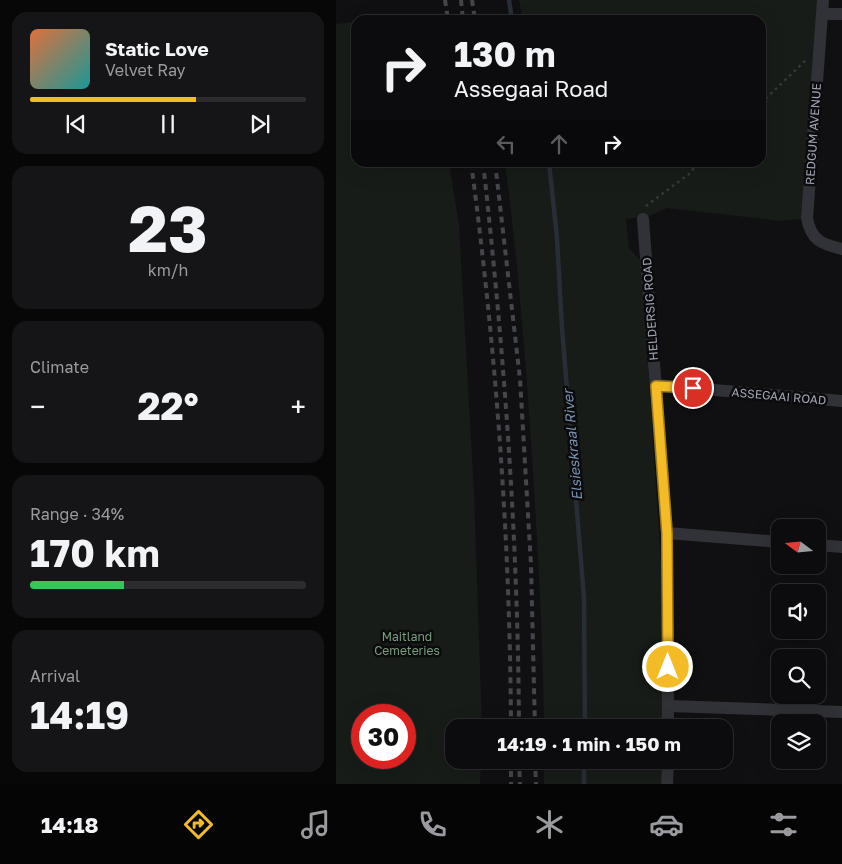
<!DOCTYPE html>
<html lang="en">
<head>
<meta charset="utf-8">
<style>
  body { margin:0; font-family:"Golos Text",sans-serif; background:#151517; color:#f1f3f6; height:100vh; display:flex; flex-direction:column; font-size:19px; white-space:nowrap }
  * { box-sizing:border-box; margin:0 }
  p { font-size:16px; color:#9a9b9e }
  .icon { flex:none; width:28px; height:28px; fill:none; stroke:currentColor; stroke-width:2; stroke-linecap:round; stroke-linejoin:round }
  .map { position:relative; flex:1; overflow:hidden }
  .sheet { display:flex; flex-direction:column; gap:12px; padding:12px; background:#070708; width:336px }
  .sheet>* { flex:none }
  .top-card { position:absolute; left:15px; top:15px; width:415px; height:152px; border-radius:15px; box-shadow:0 5px 20px #0002,0 0 0 1px #2c2c2e; background:#0c0c0e; color:#f1f3f6; overflow:hidden }
  .needle { width:32px; rotate:286deg }
  .buttons { position:absolute; left:435px; top:519px; display:grid; gap:10px }
  .buttons a { display:grid; place-items:center; width:55px; height:55px; border-radius:10px; background:#0c0c0e; box-shadow:0 5px 20px #0002,0 0 0 1px #2c2c2e; font-size:25px }
  .speed { position:absolute; left:15px; top:704px; display:flex; gap:10px; font-size:25px; font-weight:700; text-align:center }
  .speed>* { display:grid; place-content:center; width:65px; height:65px; border-radius:50%; background:#0c0c0e; box-shadow:0 5px 20px #0002,0 0 0 1px #2c2c2e; line-height:1 }
  .speed .limit { border:8px solid #d22; background:#fff; color:#111 }
  .pin { position:absolute; display:grid; place-items:center; width:42px; height:42px; color:#fff; margin:-21px; border:2px solid #fff; border-radius:50%; box-shadow:0 1px 5px #0007 }
  .me { position:absolute; width:55px; margin:-28px; rotate:0deg; stroke-linejoin:round; filter:drop-shadow(0 0 4px #0008) }
  .turn { display:flex; align-items:center; gap:18px; height:105px; padding:0 20px; font-size:22px }
  .turn .icon { width:65px; height:65px; stroke-width:2.5 }
  .turn b { display:block; font-size:35px; line-height:42px }
  .lanes { display:flex; align-items:center; height:48px; padding:0 20px; background:#0003; justify-content:center; gap:25px; direction:ltr }
  .lanes .off { opacity:.35 }
  .big { font-size:38px; font-weight:700; line-height:1.1 }
  .sheet .tile { flex:1; display:flex; flex-direction:column; justify-content:center; gap:8px; min-width:0; padding:0 18px; border-radius:15px; background:#151517 }
  .sheet .dial { align-items:center; gap:0 }
  .dial b { font-size:65px; line-height:1 }
  .song { display:flex; align-items:center; gap:15px }
  .cover { width:60px; height:60px; border-radius:8px; background:linear-gradient(135deg,hsl(20 70% 55%),hsl(180 70% 35%)) }
  .played { height:5px; border-radius:2px; background:linear-gradient(90deg,#f3bc27 60%,#2c2c2e 60%) }
  .keys { display:flex; justify-content:space-around; direction:ltr }
  .heat { display:flex; justify-content:space-between; align-items:center; font-size:28px; direction:ltr }
  .charge { height:8px; border-radius:4px; background:linear-gradient(90deg,#34c759 34%,#2c2c2e 0) }
  .trip { position:absolute; left:109px; top:719px; width:288px; height:50px; border-radius:15px; background:#0c0c0e; box-shadow:0 5px 20px #0002,0 0 0 1px #2c2c2e; font-weight:700; line-height:50px; text-align:center }
  .tab-bar { display:flex; height:80px; justify-content:space-around; align-items:center; background:#050506; color:#9a9b9e }
  .tab-bar .icon { width:35px; height:35px }
  .tab-bar .active { color:#f3bc27 }
  .tab-bar b { font-size:22px; color:#f1f3f6 }
  main { display:flex; flex:1; min-height:0 }
  .map>svg:first-child { display:block }
  .green { fill:#171c18; fill-rule:evenodd }
  .lines { fill:none; stroke-linecap:round; stroke-linejoin:round }
  .stream { stroke:#272e35; stroke-width:4.5 }
  .path { stroke:#37393e; stroke-width:2.5; stroke-dasharray:2.5 4; stroke-linecap:butt }
  .street { stroke:#313237; stroke-width:12 }
  .rail { stroke:#44464c; stroke-width:4; stroke-dasharray:6 5; stroke-linecap:butt }
  .route-casing { stroke:#9e7a19; stroke-width:12 }
  .route { stroke:#f3bc27; stroke-width:9 }
  .labels { text-anchor:middle; dominant-baseline:central; stroke-width:5; stroke-linejoin:round; paint-order:stroke }
  .street-label { font-size:12px; fill:#a1a5b3; stroke:#0b0b0d }
  .park-label { font-size:12px; fill:#789e7d; stroke:#0b0b0d }
  .water-label { font-size:14px; font-style:italic; fill:#7791af; stroke:#0b0b0d }
</style>
</head>
<body>
<main>
<section class="sheet">
<div class="tile">
<div class="song"><i class="cover"></i><div><b>Static Love</b><p>Velvet Ray</p></div></div>
<div class="played"></div>
<div class="keys"><svg class="icon" aria-label="previous" viewBox="0 0 24 24"><path d="M18 5L8 12l10 7zM5 5v14"/></svg><svg class="icon" aria-label="pause" viewBox="0 0 24 24"><path d="M8 5v14M16 5v14"/></svg><svg class="icon" aria-label="next" viewBox="0 0 24 24"><path d="M6 5l10 7-10 7zM19 5v14"/></svg></div>
</div>
<div class="tile dial"><b>23</b><p>km/h</p></div>
<div class="tile"><p>Climate</p>
<div class="heat"><a>−</a><b class="big">22°</b><a>+</a></div>
</div>
<div class="tile"><p>Range · 34%</p><b class="big">170 km</b><div class="charge"></div></div>
<div class="tile"><p>Arrival</p><b class="big">14:19</b></div>
</section>
<div class="map">
<svg width="506" height="784" viewBox="0 0 506 784">
  <rect width="100%" height="100%" fill="#101012"/>
  <g class="green">
    <path d="M183 0H482L465 219 446 221 331 208 313 216 290 219 293 248 305 261 328 606 326 727H208C207 632 201 536 195 441 189 348 181 255 169 163L425 162V20H187Z"/>
    <path d="M20 22V162L113 163 123 225 138 492 146 727 118 728V760H145L144 784H0V24ZM26 715H69V758H26Z"/>
    <rect x="208" y="760" width="117" height="24"/>
  </g>
  <g class="lines">
    <g class="stream">
      <path d="M173 0 176 20"/>
      <path d="M213 162 221 238 226 328 248 598 249 728"/>
      <path d="M248 784V760"/>
    </g>
    <g class="path">
      <path d="M425 103 469 61"/>
      <path d="M310 206 353 174 363 162"/>
    </g>
    <g class="street">
      <path d="M487 0 471 218C475 240 485 244 506 249"/>
      <path d="M486 14H506"/>
      <path d="M307 219 331 533 332 728"/>
      <path d="M320 385 506 401"/>
      <path d="M331 533 444 542"/>
      <path d="M481 545 506 547"/>
      <path d="M333 706 506 712"/>
      <path d="M331 784 332 760"/>
    </g>
    <g class="rail">
      <path d="M109 0 112 20"/>
      <path d="M125 0 127 20"/>
      <path d="M136 0 139 20"/>
      <path d="M135 162C160 350 174 538 175 728"/>
      <path d="M147 162C168 351 182 537 183 728"/>
      <path d="M159 162 184 379 195 565 199 728"/>
      <path d="M175 760V784"/>
      <path d="M183 760 184 784"/>
      <path d="M199 760 200 784"/>
    </g>
  </g>
  <g class="lines">
    <defs>
      <path id="route" d="M332 667 331 533 320 386 357 388"/>
    </defs>
    <use href="#route" class="route-casing"/>
    <use href="#route" class="route"/>
  </g>
  <g class="labels">
    <g class="street-label">
      <text transform="translate(477 134) rotate(-86)">REDGUM AVENUE</text>
      <text transform="translate(314 309) rotate(-94)">HELDERSIG ROAD</text>
      <text transform="translate(443 396) rotate(5)">ASSEGAAI ROAD</text>
    </g>
    <g class="park-label">
      <text x="71" y="636">Maitland<tspan x="71" dy="14">Cemeteries</tspan></text>
    </g>
    <g class="water-label">
      <text transform="translate(236 445) rotate(-95)">Elsieskraal River</text>
    </g>
  </g>
</svg>
<div class="buttons">
<a><svg class="needle" viewBox="-14 -14 28 28"><path d="M0-13l5 13h-10z" fill="#e53935"/><path d="M0 13l5-13h-10z" fill="#9a9b9e"/></svg></a>
<a><svg class="icon" aria-label="sound" viewBox="0 0 24 24"><path d="M4 9h4l5-4v14l-5-4H4zM17 9q2 3 0 6"/></svg></a>
<a><svg class="icon" aria-label="search" viewBox="0 0 24 24"><circle cx="10" cy="10" r="6"/><path d="M15 15l6 6"/></svg></a>
<a><svg class="icon" aria-label="layers" viewBox="0 0 24 24"><path d="M12 4l9 5-9 5-9-5zM3 14l9 5 9-5"/></svg></a>
</div>
<div class="speed"><div class="limit">30</div></div>
<div class="pin" style="left:357px;top:388px;background:#d93025"><svg class="icon" aria-label="arrive" viewBox="0 0 24 24"><path d="M6 21V4h12l-3 4 3 4H6"/></svg></div>
<svg class="me" style="left:332px;top:667px" viewBox="-20 -20 40 40"><circle r="17" fill="#f3bc27" stroke="#fff" stroke-width="3"/><path d="M0-11L8 9 0 5-8 9z" fill="#fff"/></svg>
<div class="trip">14:19 · 1 min · 150 m</div>
<div class="top-card">
<div class="turn"><svg class="icon" aria-label="right" viewBox="0 0 24 24"><path d="M7 20v-9h11M14 6l5 5-5 5"/></svg><div><b>130 m</b>Assegaai Road</div></div>
<div class="lanes"><svg class="icon off" aria-label="left" viewBox="0 0 24 24"><path d="M17 20v-9H6M10 6l-5 5 5 5"/></svg><svg class="icon off" aria-label="ahead" viewBox="0 0 24 24"><path d="M12 20V5M6 11l6-6 6 6"/></svg><svg class="icon" aria-label="right" viewBox="0 0 24 24"><path d="M7 20v-9h11M14 6l5 5-5 5"/></svg></div>
</div>
</div>
</main>
<nav class="tab-bar">
<b>14:18</b>
<svg class="icon active" aria-label="directions" viewBox="0 0 24 24"><path d="M12 3l9 9-9 9-9-9zM9 14v-3h6M13 9l2 2-2 2"/></svg>
<svg class="icon" aria-label="music" viewBox="0 0 24 24"><path d="M9 18V5l10-2v13"/><circle cx="6" cy="18" r="3"/><circle cx="16" cy="16" r="3"/></svg>
<svg class="icon" aria-label="phone" viewBox="0 0 24 24"><path d="M5 4h4l2 5-3 2q2 4 5 5l2-3 5 2v4C11 20 4 13 5 4z"/></svg>
<svg class="icon" aria-label="climate" viewBox="0 0 24 24"><path d="M12 3v18M4 7l16 10M4 17L20 7"/></svg>
<svg class="icon" aria-label="car" viewBox="0 0 24 24"><path d="M5 17H2v-5l4-1 3-4h7l3 4 3 1v5h-3M9 17h6M6 11h13"/><circle cx="7" cy="17" r="2"/><circle cx="17" cy="17" r="2"/></svg>
<svg class="icon" aria-label="filters" viewBox="0 0 24 24"><path d="M4 7h16M4 17h16"/><circle cx="9" cy="7" r="2"/><circle cx="15" cy="17" r="2"/></svg>
</nav>
</body>
</html>
